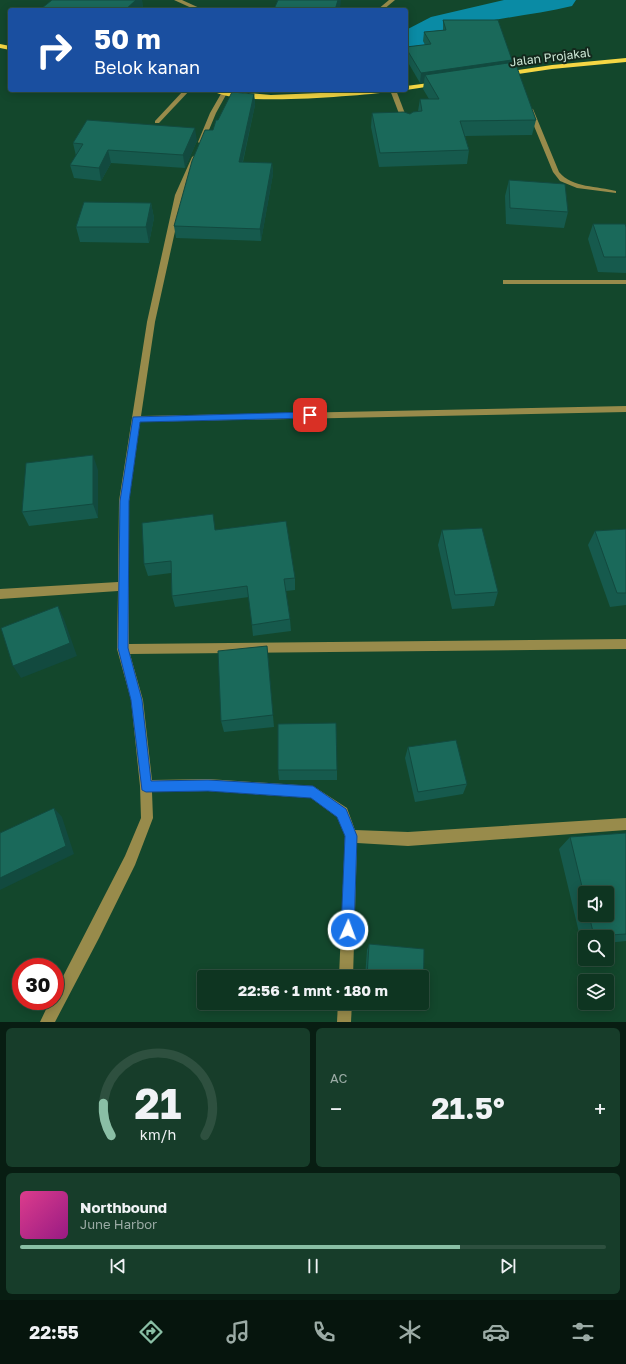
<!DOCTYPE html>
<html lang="id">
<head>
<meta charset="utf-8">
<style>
  body { margin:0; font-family:"Golos Text",sans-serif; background:#173d2a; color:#f1f3f6; height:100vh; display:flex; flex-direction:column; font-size:15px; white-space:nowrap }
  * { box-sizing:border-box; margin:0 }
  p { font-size:13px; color:#9baba5 }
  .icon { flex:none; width:22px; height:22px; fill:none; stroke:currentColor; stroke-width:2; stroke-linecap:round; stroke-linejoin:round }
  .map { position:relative; height:1022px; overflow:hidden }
  .panel { display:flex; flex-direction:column; gap:6px; padding:6px; background:#081d12; flex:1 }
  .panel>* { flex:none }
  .hud { position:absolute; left:8px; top:8px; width:400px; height:84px; border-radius:4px; box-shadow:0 2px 10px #0003,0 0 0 1px #2e503f; background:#1a4fa0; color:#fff; overflow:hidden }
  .tools { position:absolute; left:578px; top:886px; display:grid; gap:8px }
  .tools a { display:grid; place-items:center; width:36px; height:36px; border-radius:4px; background:#0e3521; box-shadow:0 2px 10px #0003,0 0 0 1px #2e503f; font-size:20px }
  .speed { position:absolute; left:12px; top:958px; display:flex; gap:8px; font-size:20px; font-weight:700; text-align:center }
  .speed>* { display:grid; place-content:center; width:52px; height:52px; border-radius:50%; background:#0e3521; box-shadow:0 2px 10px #0003,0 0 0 1px #2e503f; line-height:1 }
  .speed .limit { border:6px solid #d22; background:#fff; color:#111 }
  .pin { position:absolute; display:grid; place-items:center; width:34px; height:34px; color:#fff; margin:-17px; border-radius:8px; box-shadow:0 2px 6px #0006 }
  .me { position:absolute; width:44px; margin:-22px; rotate:2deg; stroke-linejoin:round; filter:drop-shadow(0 0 3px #0008) }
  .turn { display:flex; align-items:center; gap:14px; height:84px; padding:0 20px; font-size:18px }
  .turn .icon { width:52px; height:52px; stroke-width:2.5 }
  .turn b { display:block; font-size:28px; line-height:34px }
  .big { font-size:30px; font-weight:700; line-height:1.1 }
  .panel .card { flex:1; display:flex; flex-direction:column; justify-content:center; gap:6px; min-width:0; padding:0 14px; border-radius:6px; background:#173d2a }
  .panel .dial { align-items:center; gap:0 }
  .dial svg { height:104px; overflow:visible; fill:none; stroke:#2e503f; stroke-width:7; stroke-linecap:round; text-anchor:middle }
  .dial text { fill:#f1f3f6; stroke:none }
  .song { display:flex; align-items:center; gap:12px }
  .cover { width:48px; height:48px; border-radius:6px; background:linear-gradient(135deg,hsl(330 70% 55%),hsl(310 70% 35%)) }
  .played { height:4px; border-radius:2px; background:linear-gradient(90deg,#8abfa5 75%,#2e503f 75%) }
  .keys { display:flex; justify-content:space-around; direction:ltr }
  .heat { display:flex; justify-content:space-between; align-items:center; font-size:22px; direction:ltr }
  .panel .tiles { flex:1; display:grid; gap:6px; grid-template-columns:1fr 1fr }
  .card:last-child { grid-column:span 2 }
  .trip { position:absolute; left:197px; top:970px; width:232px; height:40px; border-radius:4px; background:#0e3521; box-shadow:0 2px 10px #0003,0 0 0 1px #2e503f; font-weight:700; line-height:40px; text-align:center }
  .menu { display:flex; height:64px; justify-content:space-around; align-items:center; background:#06150d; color:#9baba5 }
  .menu .icon { width:28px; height:28px }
  .menu .on { color:#8abfa5 }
  .menu b { font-size:18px; color:#f1f3f6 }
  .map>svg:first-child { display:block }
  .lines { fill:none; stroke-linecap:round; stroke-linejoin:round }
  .river { fill:#0a8ba5; fill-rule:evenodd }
  .minor { fill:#988b4b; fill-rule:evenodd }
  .major { fill:#f5d744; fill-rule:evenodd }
  .wall { fill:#165a4d; fill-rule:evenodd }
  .shaded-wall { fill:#124a3f }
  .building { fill:#1a695a; stroke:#124a3f }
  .route { fill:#1a73e8; stroke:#114b97 }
  .labels { text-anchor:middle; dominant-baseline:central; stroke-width:4; stroke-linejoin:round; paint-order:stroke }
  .far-street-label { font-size:12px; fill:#cee8d7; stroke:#13281c }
</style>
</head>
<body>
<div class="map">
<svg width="626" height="1022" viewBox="0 0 626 1022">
  <rect width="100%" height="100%" fill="#13472c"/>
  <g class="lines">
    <path class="river" d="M504 0H576L572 6C533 16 491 17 453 31 437 37 424 48 406 53V30L431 17Z"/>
    <g class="minor">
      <path d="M174 0H182L204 10H196Z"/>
      <path d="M389 0H395L383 10H377Z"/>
      <path d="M184 90H190L159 123H155V121Z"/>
      <path d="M390 90H396L409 124 408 125 403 124Z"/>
      <path d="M222 92 227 93 216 113 204 142 199 143 198 142 210 113Z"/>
      <path d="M528 108 533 109 559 172C572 188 598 186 616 191V193L577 188 560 181 553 172 527 109Z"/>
      <path d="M195 155 198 157 183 195 155 322 141 416 626 406V412L140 422 129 501V644L626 639V649L130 654 143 700 152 780 208 779 313 786 347 808 355 830 408 832 626 818V830L408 846 357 843 353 977H339L345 836 337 817 311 798 208 791 152 792 153 818 135 865 99 938 55 1022H40L50 1001H55V992L125 856 141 818 140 786 131 700 117 649 118 591 0 599V589L118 582 119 501 147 322 175 195 192 157Z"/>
      <rect x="503" y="280" width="123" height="4"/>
      <path d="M338 1003H352L351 1022H337Z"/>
    </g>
    <g class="major">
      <path d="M0 44 10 46V50L0 48Z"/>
      <path d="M626 58V62L552 69 505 76 502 74 505 72 552 65Z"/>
      <path d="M437 82 440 84 439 85 406 90V86Z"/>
      <path d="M211 90 271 95 395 90 392 92C358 95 236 108 211 90Z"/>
    </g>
  </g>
  <g class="wall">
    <path d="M142 0 143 10H42V8Z"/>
    <path d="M443 20 512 60 511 63 536 120 532 135 465 136 469 150 467 164 379 167 371 127 372 113 410 114 418 111 420 99H429L423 89 424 82 420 83 406 59V47L425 45 423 41 424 32 443 30Z"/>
    <path d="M254 94 255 105 243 162 272 163 273 174 261 241 176 238 174 226 213 130Z"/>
    <path d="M197 141 185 168 111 163 101 181 74 178 70 165 76 156 73 143Z"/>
    <path d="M509 180 568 212 564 228 506 224 505 196Z"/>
    <path d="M151 203 154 218 149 243 80 242 76 227Z"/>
    <path d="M593 224 626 227V273L598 272 588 239Z"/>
    <path d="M98 470V518L29 526 22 512Z"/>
    <path d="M626 529V605L610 607 588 545 595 531Z"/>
    <path d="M216 530 295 578V590L286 591 290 619 291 631 253 636 249 597 175 607 172 596 171 573 148 576 144 564Z"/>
    <path d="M442 530 498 592 494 606 452 609 438 545Z"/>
    <path d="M267 646 274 727 224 732 221 721Z"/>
    <path d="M408 747 467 784 463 794 415 802 405 758Z"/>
    <path d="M278 770H337V780H279Z"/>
    <path d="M626 833V941L607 943V937H585V945H582L559 849 570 837ZM585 893 607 915H585Z"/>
    <path d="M369 944 424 949 423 1004 419 1008 371 1003H422V977H365L367 950Z"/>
  </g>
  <g class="shaded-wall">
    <path d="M136 0H142L143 10H125Z"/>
    <path d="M338 0H341L340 10H335Z"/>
    <path d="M512 60 510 70 425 75 424 82 420 83 421 73Z"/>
    <path d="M254 94 255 105 240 173 239 162Z"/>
    <path d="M195 128 197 141 185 168 183 155Z"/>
    <path d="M108 150 111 163 101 181 99 168Z"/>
    <path d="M272 163 273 174 261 241 260 229Z"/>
    <path d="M151 203 154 218 149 243 146 227Z"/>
    <path d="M93 455 98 470V518L93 504Z"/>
    <path d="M58 606 64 619 77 656 21 678 13 666Z"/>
    <path d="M54 808 62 817 74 854 0 890V878Z"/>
  </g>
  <g class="building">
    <path d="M52 0H136L125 10H56L42 8Z"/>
    <path d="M278 0H338L335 10 274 9Z"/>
    <path d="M443 20H498L512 60 421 73 406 48V47L431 44 424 32 446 30Z"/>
    <path d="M515 62 536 120 460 121 469 150 380 153 372 113 404 112 410 114 413 112 422 111 420 99H439L425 75Z"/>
    <path d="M232 92 254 94 239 162 272 163 260 229 174 226 192 161 205 130H213L216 120H218Z"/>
    <path d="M87 120 195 128 183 155 108 150 99 168 70 165 83 144 73 143Z"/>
    <path d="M509 180 565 184 568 212 510 208Z"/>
    <path d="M84 202 151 203 146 227H76Z"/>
    <path d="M593 224H625L626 227V257H604Z"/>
    <path d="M93 455V504L22 512 26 463Z"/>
    <path d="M213 514 215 530 286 521 295 578 284 579 290 619 252 625 247 586 172 596 171 561 144 564 142 523Z"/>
    <path d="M482 528 498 592 455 595 442 530Z"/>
    <path d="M626 529V593H617L595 531Z"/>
    <path d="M58 606 70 643 13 666 1 628Z"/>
    <path d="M267 646 273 715 221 721 218 651Z"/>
    <path d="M336 723 337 770H278V724Z"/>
    <path d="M456 740 467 784 418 792 408 747Z"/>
    <path d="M54 808 66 846 0 878V833Z"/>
    <path d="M626 833V934L594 936 589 915H607V893H585V899L570 837Z"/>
    <path d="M369 944 424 949 423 1004 411 1003H422V977H367Z"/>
  </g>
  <path class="route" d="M310 412 314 415 310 418 140 422 129 501 128 648 142 700 151 781 208 780 313 786 346 809 357 836 354 930 352 934 348 936 343 934 341 930 345 836 337 817 311 798 208 791 146 792 142 790 131 700 118 648 120 501 133 417Z"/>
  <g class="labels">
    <g class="far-street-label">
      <text transform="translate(550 57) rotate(-7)">Jalan Projakal</text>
    </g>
  </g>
</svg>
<div class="tools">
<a><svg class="icon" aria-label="sound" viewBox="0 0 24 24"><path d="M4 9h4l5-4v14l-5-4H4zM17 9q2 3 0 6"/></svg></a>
<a><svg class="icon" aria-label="search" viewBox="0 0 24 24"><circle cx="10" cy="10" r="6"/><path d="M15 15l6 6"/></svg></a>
<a><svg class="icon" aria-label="layers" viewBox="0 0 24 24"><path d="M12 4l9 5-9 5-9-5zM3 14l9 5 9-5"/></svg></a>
</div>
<div class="speed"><div class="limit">30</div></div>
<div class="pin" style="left:310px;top:415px;background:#d93025"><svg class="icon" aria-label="arrive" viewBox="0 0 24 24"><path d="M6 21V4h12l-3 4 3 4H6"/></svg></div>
<svg class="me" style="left:348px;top:930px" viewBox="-20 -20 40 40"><circle r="17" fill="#1a73e8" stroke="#fff" stroke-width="3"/><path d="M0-11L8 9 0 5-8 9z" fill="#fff"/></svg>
<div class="trip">22:56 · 1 mnt · 180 m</div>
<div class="hud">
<div class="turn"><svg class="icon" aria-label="right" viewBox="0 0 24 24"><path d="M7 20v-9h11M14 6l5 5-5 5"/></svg><div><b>50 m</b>Belok kanan</div></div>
</div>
</div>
<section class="panel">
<div class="tiles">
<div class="card dial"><svg viewBox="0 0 100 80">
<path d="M14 69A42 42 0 1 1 86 69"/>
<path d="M14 69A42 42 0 0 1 8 44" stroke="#8abfa5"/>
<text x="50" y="56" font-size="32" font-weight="700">21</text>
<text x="50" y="72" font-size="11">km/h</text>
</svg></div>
<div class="card"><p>AC</p>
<div class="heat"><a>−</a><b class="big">21.5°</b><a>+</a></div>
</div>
<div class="card">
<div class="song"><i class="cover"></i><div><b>Northbound</b><p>June Harbor</p></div></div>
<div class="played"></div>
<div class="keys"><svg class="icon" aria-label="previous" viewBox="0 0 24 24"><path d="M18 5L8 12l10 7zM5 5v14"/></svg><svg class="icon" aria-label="pause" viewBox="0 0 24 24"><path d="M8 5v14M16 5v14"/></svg><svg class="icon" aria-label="next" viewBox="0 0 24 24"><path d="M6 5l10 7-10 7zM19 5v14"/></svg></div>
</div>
</div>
</section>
<nav class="menu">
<b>22:55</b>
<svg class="icon on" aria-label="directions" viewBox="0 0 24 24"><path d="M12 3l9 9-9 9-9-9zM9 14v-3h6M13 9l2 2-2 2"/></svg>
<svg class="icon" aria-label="music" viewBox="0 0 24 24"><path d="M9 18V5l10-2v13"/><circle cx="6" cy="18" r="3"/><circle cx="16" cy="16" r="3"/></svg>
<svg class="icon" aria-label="phone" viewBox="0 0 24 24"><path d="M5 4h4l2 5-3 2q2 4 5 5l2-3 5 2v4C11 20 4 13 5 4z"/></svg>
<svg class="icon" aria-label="climate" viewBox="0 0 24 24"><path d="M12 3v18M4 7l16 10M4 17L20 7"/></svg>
<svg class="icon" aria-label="car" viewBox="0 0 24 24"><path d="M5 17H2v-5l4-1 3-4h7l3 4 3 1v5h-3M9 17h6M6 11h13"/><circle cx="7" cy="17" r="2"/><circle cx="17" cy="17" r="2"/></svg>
<svg class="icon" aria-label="filters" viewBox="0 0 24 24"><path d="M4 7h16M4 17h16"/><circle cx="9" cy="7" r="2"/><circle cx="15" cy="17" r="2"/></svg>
</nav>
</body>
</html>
